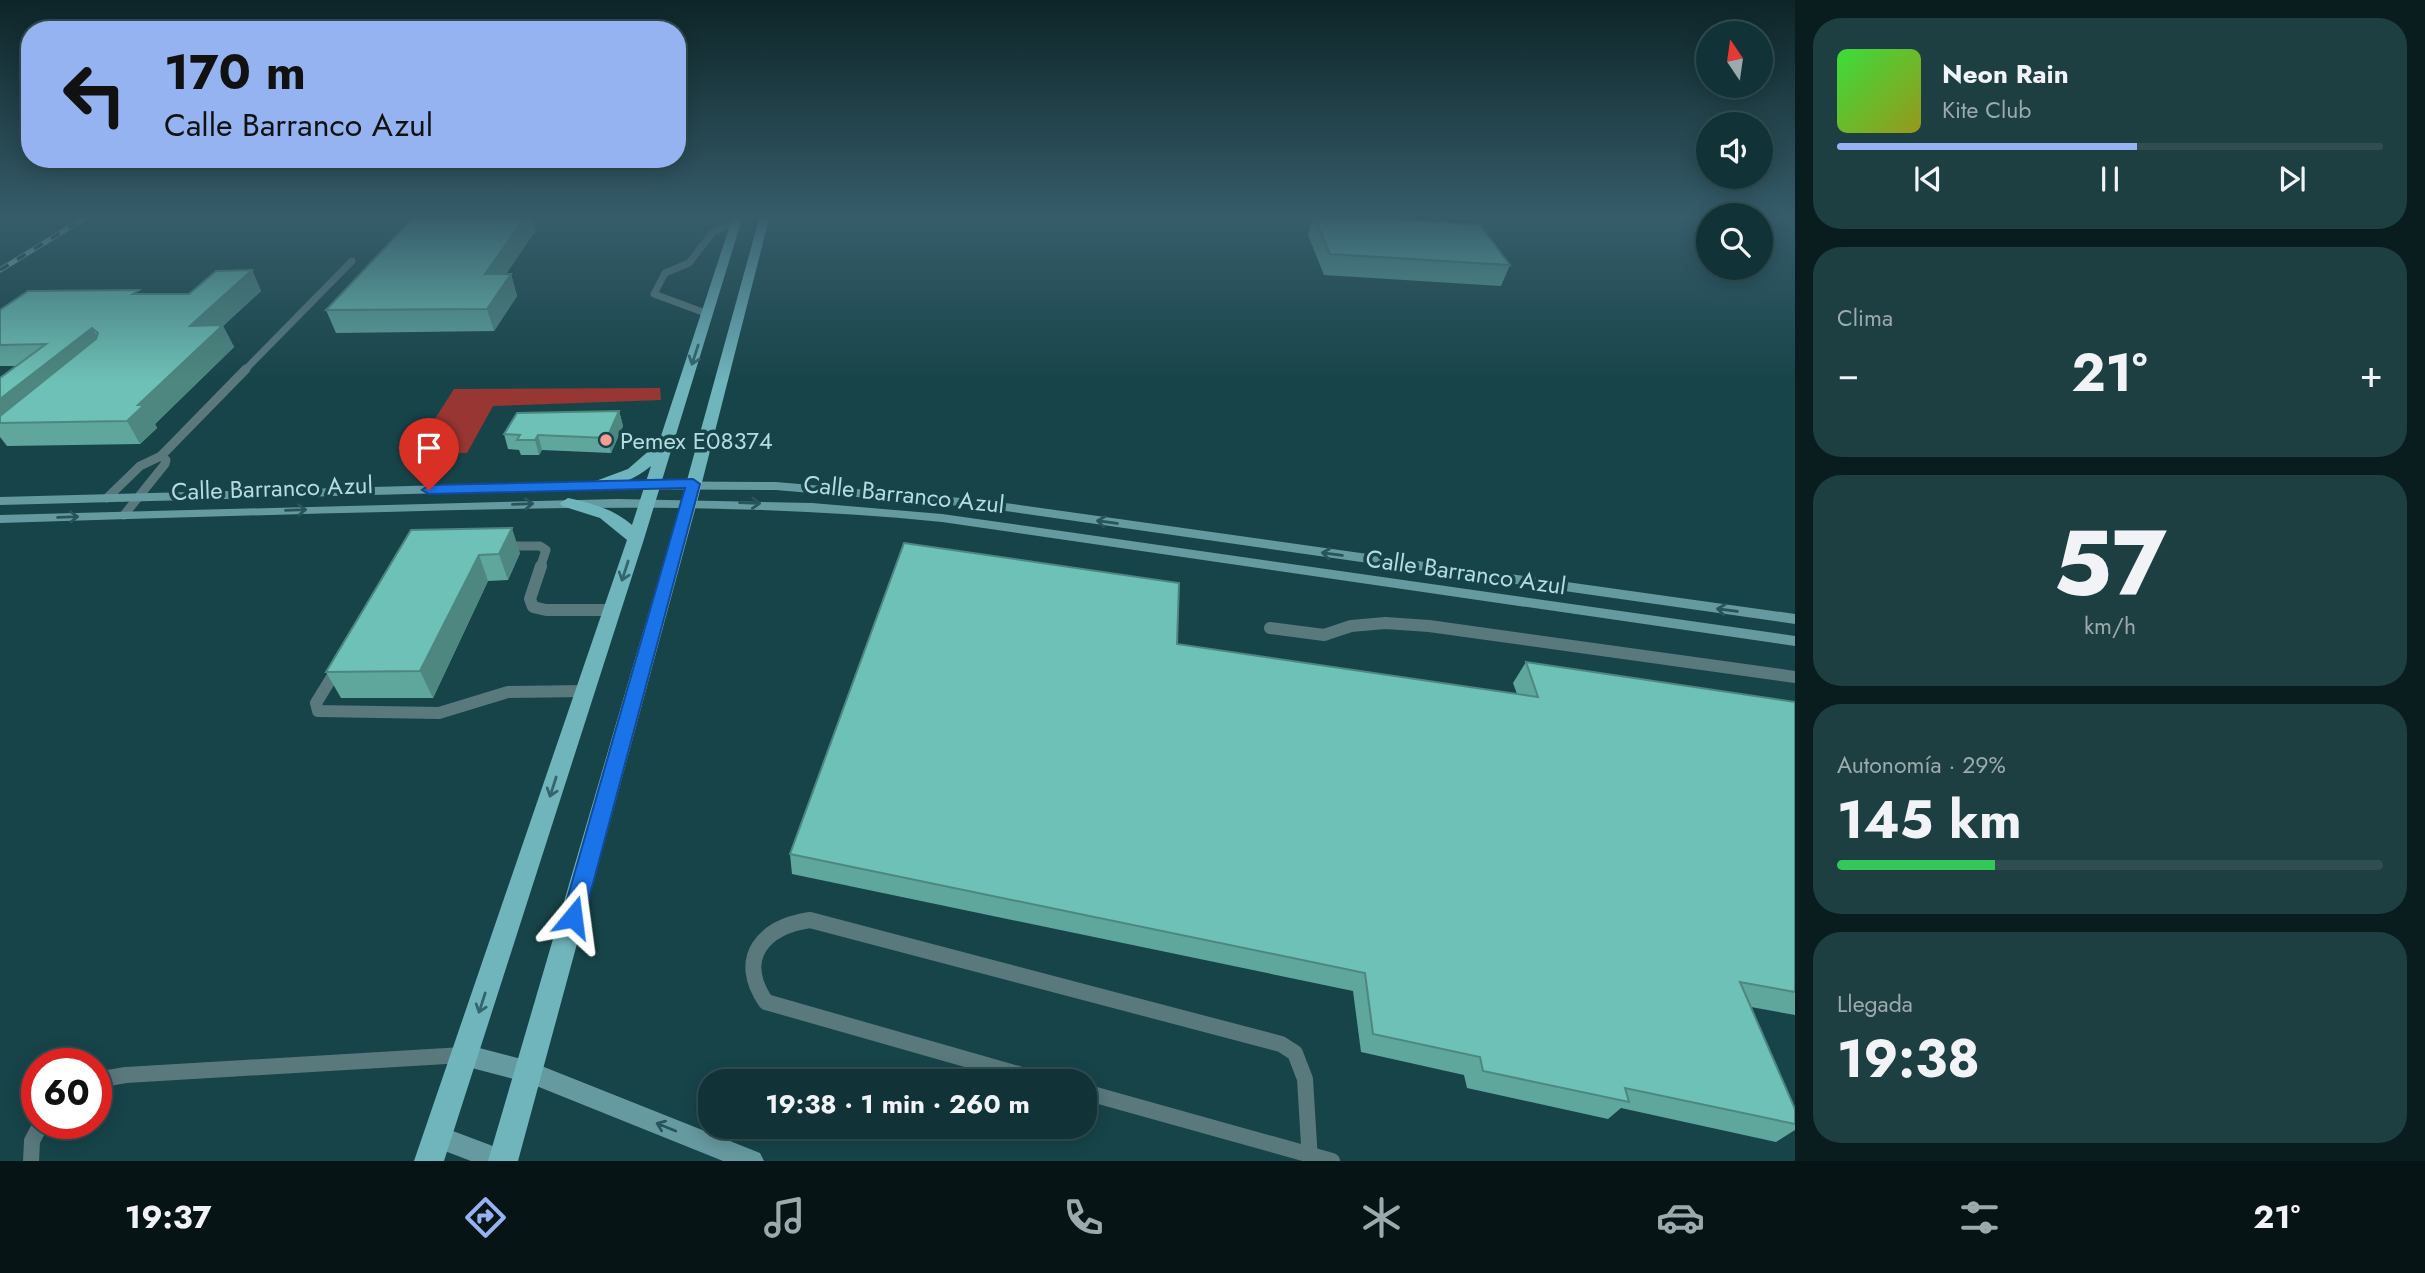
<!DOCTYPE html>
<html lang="es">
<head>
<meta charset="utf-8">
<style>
  body { margin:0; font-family:Jost,sans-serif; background:#1e3f42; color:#f1f3f6; height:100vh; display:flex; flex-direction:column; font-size:26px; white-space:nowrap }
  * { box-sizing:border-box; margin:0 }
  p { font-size:23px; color:#9caaad }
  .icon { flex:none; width:38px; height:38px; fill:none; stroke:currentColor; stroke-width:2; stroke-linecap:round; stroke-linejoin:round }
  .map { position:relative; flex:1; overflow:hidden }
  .side { display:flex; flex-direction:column; gap:18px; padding:18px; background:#091c1e; width:630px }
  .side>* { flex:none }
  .top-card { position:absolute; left:21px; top:21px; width:665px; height:147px; border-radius:28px; box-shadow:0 4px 18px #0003,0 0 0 2px #304e52; background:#95b2f1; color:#111; overflow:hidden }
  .needle { width:46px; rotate:347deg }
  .buttons { position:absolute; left:1696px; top:21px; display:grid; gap:14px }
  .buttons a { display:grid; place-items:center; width:77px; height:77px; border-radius:50%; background:#113337; box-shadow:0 4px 18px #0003,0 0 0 2px #304e52; font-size:35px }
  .speed { position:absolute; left:21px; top:1048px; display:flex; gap:14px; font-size:35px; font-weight:700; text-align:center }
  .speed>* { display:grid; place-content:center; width:91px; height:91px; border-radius:50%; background:#113337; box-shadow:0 4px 18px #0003,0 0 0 2px #304e52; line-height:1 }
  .speed .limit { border:10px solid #d22; background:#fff; color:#111 }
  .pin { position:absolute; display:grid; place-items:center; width:60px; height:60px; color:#fff; margin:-72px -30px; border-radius:50% 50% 50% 0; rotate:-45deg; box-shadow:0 0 7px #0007 }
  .pin .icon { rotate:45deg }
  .me { position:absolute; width:77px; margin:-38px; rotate:16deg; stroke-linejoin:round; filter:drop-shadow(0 0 5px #0008) }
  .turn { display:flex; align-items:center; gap:24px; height:147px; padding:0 28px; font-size:32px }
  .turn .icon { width:91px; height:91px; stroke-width:2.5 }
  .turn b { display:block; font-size:49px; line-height:60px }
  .big { font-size:52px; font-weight:700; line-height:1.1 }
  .side .widget { flex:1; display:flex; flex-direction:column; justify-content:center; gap:10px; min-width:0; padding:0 24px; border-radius:28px; background:#1e3f42 }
  .side .dial { align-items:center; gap:0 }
  .dial b { font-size:91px; line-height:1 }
  .song { display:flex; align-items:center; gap:21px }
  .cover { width:84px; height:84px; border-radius:10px; background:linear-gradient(135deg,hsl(120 70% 55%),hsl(60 70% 35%)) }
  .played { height:7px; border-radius:4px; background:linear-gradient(90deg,#95b2f1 55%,#304e52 55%) }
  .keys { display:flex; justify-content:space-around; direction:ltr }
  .heat { display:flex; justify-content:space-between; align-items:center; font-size:38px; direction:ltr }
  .charge { height:10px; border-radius:5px; background:linear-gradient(90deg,#34c759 29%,#304e52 0) }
  .trip { position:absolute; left:698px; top:1069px; width:399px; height:70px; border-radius:28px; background:#113337; box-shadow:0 4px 18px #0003,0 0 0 2px #304e52; font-weight:700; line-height:70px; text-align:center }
  .tab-bar { display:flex; height:112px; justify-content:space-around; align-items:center; background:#071416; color:#9caaad }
  .tab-bar .icon { width:49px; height:49px }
  .tab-bar .selected { color:#95b2f1 }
  .tab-bar b { font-size:32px; color:#f1f3f6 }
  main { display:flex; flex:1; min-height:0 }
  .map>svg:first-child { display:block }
  .green { fill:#983633 }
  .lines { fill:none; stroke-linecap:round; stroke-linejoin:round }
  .lane-far3 { stroke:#59797d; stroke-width:7 }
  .lane-far2 { stroke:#59797d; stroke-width:9 }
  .lane-far1 { stroke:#59797d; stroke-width:12 }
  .lane { stroke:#59797d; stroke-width:16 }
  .secondary { fill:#669aa1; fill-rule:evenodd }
  .primary { fill:#70b4bc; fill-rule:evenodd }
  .rail-casing { stroke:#90b8bc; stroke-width:5 }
  .rail { stroke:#174449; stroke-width:3.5; stroke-dasharray:10; stroke-linecap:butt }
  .wall { fill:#5fa69d }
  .shaded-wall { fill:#4d877f }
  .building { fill:#6ec1b6; stroke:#4d877f; stroke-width:2 }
  .oneway { stroke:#32666c }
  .oneway2 { stroke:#27555b }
  .route { fill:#1a73e8; stroke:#114b97; stroke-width:2 }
  .poi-dot { fill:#f59c94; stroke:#174449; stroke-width:2.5 }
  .labels { text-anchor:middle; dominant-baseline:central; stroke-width:7; stroke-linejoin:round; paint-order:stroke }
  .poi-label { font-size:24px; fill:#b5dce0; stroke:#174449; text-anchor:start }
  .street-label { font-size:24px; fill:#b5dce0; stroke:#174449 }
</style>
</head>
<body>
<main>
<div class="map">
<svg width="1795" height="1161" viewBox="0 0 1795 1161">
  <rect width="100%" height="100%" fill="#174449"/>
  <path class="green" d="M660 388 661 400 493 406 467 453H413L454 389Z"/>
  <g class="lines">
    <g class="lane-far3">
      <path d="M708 314 654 294 665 273 689 263 713 232 736 222"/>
      <path d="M244 371 352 261"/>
    </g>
    <g class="lane-far2">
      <path d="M107 498 140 466 161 456 246 369"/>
      <path d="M124 515 165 464 166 460 161 456"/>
      <path d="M503 546H540L546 550 540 568"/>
    </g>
    <g class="lane-far1">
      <path d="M541 566 530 599 533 607 546 610H612"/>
      <path d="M1270 628 1324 635 1351 626 1385 623 1429 626 1795 677"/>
      <path d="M337 669 316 703 318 711 439 713 508 692 585 691"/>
    </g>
    <g class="lane">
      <path d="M96 1080 126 1075 463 1055"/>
      <path d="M1046 1082 766 1002C736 958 763 927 810 920L1281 1044 1295 1053 1305 1079 1310 1161"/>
      <path d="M1085 1092 1332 1161"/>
      <path d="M31 1161 32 1141 41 1124"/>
    </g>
    <g class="secondary">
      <path d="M598 481 776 482 984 500 1795 614V624L984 508 776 490 598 489 0 505V497Z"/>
      <path d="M618 499 812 503 942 514 1795 636V646L942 522C757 503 572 507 386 512 258 515 129 519 0 523V515Z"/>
      <path d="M464 1044 529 1061 760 1153 764 1161H723L529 1083 464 1066 456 1063 453 1055 456 1047Z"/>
      <path d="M437 1125 511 1153 515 1161H471L429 1145 425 1137 429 1129Z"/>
    </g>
    <g class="primary">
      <path d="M732 219H742L644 539 444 1161H414L627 540 600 518 562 506 560 503 568 498C591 503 614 509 632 525L651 466C636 479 618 485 598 490L590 485 593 482 628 469 659 442Z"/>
      <path d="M759 219H769L697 502 518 1161H488L681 502Z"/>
    </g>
    <defs>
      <path id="rail" d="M0 270 83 219"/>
    </defs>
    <use href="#rail" class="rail-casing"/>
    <use href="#rail" class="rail"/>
  </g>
  <g class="wall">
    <path d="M1312 219H1384L1510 265 1501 286 1324 275 1308 235Z"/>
    <path d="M536 230 506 274H511L517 296 494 331 336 333 326 310Z"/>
    <path d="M252 270 261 291 223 326 234 347 155 424 157 428 140 444 7 446 0 437V379L16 366H0V310L141 294H189Z"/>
    <path d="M619 411 623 426 611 453 542 450 539 455H521L519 450 508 449 504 434Z"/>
    <path d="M411 530 520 553 508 580 488 581 433 698H341L326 672Z"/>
    <path d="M1177 644 1517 694 1513 683 1526 662 1795 702V1015L1751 1007 1795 1109V1130L1776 1142 1621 1108 1608 1119 1467 1088 1464 1075 1361 1052 1353 991 792 874 790 854Z"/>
  </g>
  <g class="shaded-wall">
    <path d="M519 219H533L536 230 491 296 485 274Z"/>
    <path d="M252 270 261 291 223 326 234 347 155 424 157 428 140 444 127 421 190 326Z"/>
    <path d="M511 274 517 296 494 331 487 309Z"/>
    <path d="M92 328 105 350 0 423V399Z"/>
    <path d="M619 411 623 426 611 453 607 438Z"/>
    <path d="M538 435 542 450 539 455 535 440Z"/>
    <path d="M512 528 520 553 508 580 499 554Z"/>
    <path d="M479 555 488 581 433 698 420 671Z"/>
  </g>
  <g class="building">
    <path d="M412 219H524L485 274H511L487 309 326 310Z"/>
    <path d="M1315 219H1384L1480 225 1510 265 1330 254Z"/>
    <path d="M252 270 190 326 223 325 138 405H144L127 421 0 423V416L96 339 98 333 92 328 0 399V378L46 344 0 345V310L28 291 139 290 133 294H189L216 271Z"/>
    <path d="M619 411 607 438 538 435 535 440H517L520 435 504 434 517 413Z"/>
    <path d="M512 528 499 554 479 555 420 671 326 672 411 530Z"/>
    <path d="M904 543 1179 583 1177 644 1538 697 1526 662 1795 702V992L1740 982 1795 1109V1124L1625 1088 1629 1102 1483 1071 1480 1057 1373 1034 1365 973 790 854Z"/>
  </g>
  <defs><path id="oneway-shaft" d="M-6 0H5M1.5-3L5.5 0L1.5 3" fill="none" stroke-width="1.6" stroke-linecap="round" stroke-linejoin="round" transform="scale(1.75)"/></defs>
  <g class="oneway">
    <use href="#oneway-shaft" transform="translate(695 355) rotate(108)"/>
    <use href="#oneway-shaft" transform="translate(625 571) rotate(108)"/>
    <use href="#oneway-shaft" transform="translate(553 787) rotate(108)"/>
    <use href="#oneway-shaft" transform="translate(482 1003) rotate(108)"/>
  </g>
  <g class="oneway2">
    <use href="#oneway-shaft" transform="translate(750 503) rotate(2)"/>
    <use href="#oneway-shaft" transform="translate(523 504) rotate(-2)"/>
    <use href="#oneway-shaft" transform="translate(296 510) rotate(-2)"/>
    <use href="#oneway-shaft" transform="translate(68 517) rotate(-2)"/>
    <use href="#oneway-shaft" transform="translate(1107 522) rotate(-172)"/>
    <use href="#oneway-shaft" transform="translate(1332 554) rotate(-172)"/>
    <use href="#oneway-shaft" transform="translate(1727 610) rotate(-172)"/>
    <use href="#oneway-shaft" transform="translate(666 1127) rotate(-158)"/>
  </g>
  <linearGradient id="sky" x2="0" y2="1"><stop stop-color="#0d2528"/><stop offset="0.57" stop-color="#365c6a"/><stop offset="1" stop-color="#365c6a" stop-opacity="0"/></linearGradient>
  <rect width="1795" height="382" fill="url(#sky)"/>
  <path class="route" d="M693 479 700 484 584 917 581 924 573 927 565 924 562 917 685 488 429 494 422 490 429 485Z"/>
  <circle class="poi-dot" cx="606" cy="440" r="7"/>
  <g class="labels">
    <g class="poi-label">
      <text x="620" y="440">Pemex E08374</text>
    </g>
    <g class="street-label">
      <text transform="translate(272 488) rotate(-2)">Calle Barranco Azul</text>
      <text transform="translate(904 494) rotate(6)">Calle Barranco Azul</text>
      <text transform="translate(1466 572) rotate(8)">Calle Barranco Azul</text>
    </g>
  </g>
</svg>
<div class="buttons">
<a><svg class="needle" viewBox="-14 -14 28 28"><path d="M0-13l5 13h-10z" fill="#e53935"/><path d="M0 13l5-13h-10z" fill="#9caaad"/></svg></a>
<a><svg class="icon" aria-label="sound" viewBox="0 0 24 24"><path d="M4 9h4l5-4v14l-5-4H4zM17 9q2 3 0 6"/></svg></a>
<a><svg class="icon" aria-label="search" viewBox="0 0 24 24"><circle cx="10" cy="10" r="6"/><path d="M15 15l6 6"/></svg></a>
</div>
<div class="speed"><div class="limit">60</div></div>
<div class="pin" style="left:429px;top:490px;background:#d93025"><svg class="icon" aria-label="arrive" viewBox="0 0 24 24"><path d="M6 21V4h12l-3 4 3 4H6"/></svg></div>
<svg class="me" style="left:573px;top:917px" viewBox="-20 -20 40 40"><path d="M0-17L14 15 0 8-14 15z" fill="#1a73e8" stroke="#fff" stroke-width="4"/></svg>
<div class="trip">19:38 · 1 min · 260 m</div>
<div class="top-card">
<div class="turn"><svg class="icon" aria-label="left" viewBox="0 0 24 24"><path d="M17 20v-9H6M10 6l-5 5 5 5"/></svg><div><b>170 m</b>Calle Barranco Azul</div></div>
</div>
</div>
<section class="side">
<div class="widget">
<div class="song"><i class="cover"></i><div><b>Neon Rain</b><p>Kite Club</p></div></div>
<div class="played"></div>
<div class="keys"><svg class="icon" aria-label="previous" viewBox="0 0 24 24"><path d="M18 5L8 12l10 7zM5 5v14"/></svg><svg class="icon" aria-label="pause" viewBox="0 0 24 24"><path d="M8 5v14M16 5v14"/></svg><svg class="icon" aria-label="next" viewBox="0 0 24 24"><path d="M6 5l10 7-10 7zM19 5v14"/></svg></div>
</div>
<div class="widget"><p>Clima</p>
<div class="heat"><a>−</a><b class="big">21°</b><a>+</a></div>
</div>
<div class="widget dial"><b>57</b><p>km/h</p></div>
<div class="widget"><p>Autonomía · 29%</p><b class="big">145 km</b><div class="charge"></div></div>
<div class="widget"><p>Llegada</p><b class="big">19:38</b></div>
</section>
</main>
<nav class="tab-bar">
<b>19:37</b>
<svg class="icon selected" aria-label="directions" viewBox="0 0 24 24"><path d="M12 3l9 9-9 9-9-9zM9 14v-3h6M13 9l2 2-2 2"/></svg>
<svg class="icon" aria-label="music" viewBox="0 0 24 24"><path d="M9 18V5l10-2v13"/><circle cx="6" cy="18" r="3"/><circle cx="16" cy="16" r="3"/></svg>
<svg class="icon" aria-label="phone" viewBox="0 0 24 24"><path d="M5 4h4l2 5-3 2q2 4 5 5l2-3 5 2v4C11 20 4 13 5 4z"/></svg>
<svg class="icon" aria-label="climate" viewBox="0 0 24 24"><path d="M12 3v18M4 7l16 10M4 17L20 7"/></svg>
<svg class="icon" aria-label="car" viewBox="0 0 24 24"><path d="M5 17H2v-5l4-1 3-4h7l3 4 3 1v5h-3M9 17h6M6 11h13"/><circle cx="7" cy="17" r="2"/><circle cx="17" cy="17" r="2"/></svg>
<svg class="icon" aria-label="filters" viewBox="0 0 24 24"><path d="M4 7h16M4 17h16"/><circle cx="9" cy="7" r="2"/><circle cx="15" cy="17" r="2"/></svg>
<b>21°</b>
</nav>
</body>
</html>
